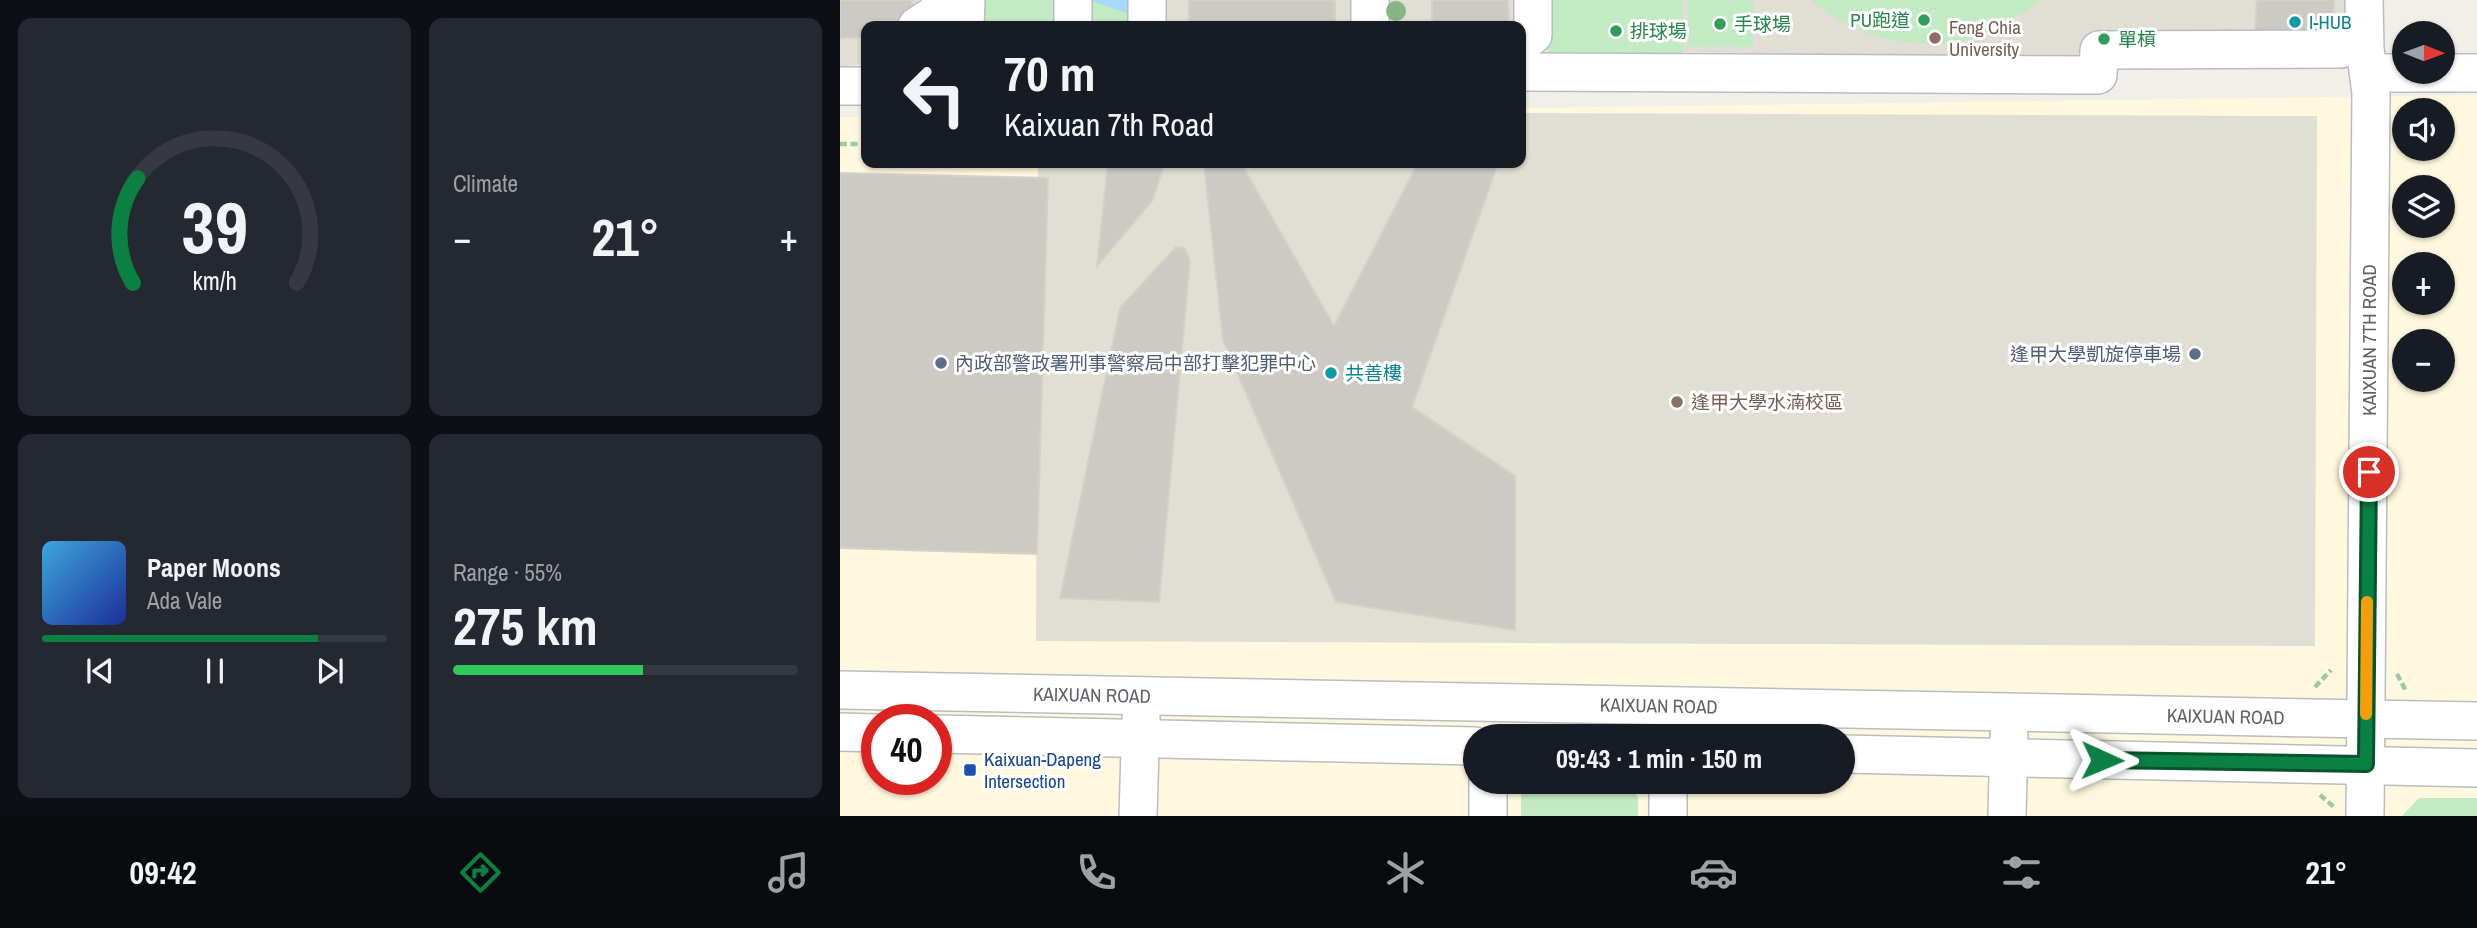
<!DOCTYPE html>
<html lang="en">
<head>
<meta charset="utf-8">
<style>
  body { margin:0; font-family:"Archivo Narrow","Noto Sans TC",sans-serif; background:#242831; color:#f1f3f6; height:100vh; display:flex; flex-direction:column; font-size:26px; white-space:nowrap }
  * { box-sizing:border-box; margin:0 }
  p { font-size:23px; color:#9ea1a6 }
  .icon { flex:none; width:38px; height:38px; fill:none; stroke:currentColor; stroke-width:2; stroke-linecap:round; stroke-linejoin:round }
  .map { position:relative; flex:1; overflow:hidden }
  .side { display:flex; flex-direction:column; gap:18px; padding:18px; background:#0d0f14; width:840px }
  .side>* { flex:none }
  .top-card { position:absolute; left:21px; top:21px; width:665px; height:147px; border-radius:14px; box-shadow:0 2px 5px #0004; background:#171b24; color:#f1f3f6; overflow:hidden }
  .needle { width:46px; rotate:91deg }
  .buttons { position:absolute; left:1552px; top:21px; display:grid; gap:14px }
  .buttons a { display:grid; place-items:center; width:63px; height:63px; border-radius:50%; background:#171b24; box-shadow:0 2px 5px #0004; font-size:35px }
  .speed { position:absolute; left:21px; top:704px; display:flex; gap:14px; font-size:35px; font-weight:700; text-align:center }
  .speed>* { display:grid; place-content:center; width:91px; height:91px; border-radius:50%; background:#171b24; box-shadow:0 2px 5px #0004; line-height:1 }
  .speed .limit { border:10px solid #d22; background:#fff; color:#111 }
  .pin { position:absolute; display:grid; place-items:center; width:60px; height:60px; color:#fff; margin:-30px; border:4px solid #fff; border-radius:50%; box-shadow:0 2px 7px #0007 }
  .me { position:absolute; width:77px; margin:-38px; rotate:91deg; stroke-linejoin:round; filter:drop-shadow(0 0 5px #0008) }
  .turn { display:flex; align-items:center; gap:24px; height:147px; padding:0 28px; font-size:32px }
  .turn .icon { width:91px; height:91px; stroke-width:2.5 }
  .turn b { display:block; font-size:49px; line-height:60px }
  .big { font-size:52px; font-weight:800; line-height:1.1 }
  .side .widget { flex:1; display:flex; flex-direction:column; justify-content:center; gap:10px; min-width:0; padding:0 24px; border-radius:14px; background:#242831 }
  .side .dial { align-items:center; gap:0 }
  .dial svg { height:182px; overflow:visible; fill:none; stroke:#363941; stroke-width:7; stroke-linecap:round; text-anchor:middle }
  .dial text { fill:#f1f3f6; stroke:none }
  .song { display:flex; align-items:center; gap:21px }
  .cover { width:84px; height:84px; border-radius:10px; background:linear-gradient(135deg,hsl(200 70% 55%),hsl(230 70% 35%)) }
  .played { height:7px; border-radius:4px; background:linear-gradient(90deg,#0b8043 80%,#363941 80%) }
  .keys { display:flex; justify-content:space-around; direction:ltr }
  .heat { display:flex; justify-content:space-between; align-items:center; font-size:38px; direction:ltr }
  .charge { height:10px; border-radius:5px; background:linear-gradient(90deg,#34c759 55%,#363941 0) }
  .side .tiles { flex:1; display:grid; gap:18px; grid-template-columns:repeat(2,1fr) }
  .trip { position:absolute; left:623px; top:724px; width:392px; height:70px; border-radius:35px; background:#171b24; box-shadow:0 2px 5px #0004; font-weight:800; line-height:70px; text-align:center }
  .dock { display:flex; height:112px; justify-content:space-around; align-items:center; background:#090b0e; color:#9ea1a6 }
  .dock .icon { width:49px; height:49px }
  .dock .active { color:#0b8043 }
  .dock b { font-size:32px; color:#f1f3f6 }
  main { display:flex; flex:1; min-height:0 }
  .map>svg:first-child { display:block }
  .commercial { fill:#fff8de; fill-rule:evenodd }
  .education { fill:#e1ded5 }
  .green { fill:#c2eac3 }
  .water { fill:#a9d8ff }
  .building { fill:#cccac4; stroke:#d7d1c5; stroke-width:2 }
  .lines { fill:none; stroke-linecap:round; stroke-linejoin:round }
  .minor-casing { stroke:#b9bcc1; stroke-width:40 }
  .path { stroke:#99c9a8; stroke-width:4.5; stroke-dasharray:7 3.5; stroke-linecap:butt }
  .minor { stroke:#fff; stroke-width:37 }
  .tree { fill:#87b585 }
  .route-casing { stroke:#07532c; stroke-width:18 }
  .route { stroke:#0b8043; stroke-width:12 }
  .slow { stroke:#f59e0b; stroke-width:12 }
  .leisure-dot { fill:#2e9e5b; stroke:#fff; stroke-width:2.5 }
  .culture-dot { fill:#0f9aa8; stroke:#fff; stroke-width:2.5 }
  .education-dot { fill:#8d6e63; stroke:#fff; stroke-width:2.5 }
  .service-dot { fill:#5c6f8a; stroke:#fff; stroke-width:2.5 }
  .transit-dot { fill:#1a4fb4; stroke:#fff; stroke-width:2.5 }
  .labels { text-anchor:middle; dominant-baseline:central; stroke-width:6; stroke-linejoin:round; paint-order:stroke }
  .leisure-label { font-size:19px; fill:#27864d; stroke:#fff; text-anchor:start }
  .culture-label { font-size:19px; fill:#0d838f; stroke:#fff; text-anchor:start }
  .education-label { font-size:19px; fill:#785e54; stroke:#fff; text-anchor:start }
  .street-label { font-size:19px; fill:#5e6268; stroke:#fff }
  .service-label { font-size:19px; fill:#4e5e75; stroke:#fff; text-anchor:end }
  .transit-label { font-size:19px; fill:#164399; stroke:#fff; text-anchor:start }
</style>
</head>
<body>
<main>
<section class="side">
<div class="tiles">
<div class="widget dial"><svg viewBox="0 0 100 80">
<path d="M14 69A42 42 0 1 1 86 69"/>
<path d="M14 69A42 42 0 0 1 16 23" stroke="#0b8043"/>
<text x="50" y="56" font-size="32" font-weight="700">39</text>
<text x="50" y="72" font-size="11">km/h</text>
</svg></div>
<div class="widget"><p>Climate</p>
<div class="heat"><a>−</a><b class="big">21°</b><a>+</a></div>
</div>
<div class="widget">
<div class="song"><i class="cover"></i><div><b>Paper Moons</b><p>Ada Vale</p></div></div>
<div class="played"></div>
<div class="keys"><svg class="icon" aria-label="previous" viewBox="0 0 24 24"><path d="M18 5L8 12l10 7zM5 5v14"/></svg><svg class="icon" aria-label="pause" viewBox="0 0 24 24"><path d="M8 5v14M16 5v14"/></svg><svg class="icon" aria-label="next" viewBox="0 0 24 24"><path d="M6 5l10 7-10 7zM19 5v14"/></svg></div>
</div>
<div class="widget"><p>Range · 55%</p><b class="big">275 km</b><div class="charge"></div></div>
</div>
</section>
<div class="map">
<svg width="1637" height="816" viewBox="0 0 1637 816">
  <rect width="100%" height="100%" fill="#f1efe7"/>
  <path class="commercial" d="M1637 95V816H0V117H26V163H681V108ZM1564 110H1603V149H1564ZM1564 187H1603V226H1564ZM1564 264H1603V303H1564ZM1564 341H1603V380H1564ZM37 719H96V779H37ZM635 737H1003V782H635Z"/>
  <g class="education">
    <path d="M0 0H1509V61L681 50V26H26V64L0 66Z"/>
    <path d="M681 113 1477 116 1475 646 196 641 198 163H681Z"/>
  </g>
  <g class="green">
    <rect x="119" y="0" width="179" height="26"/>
    <rect x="708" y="0" width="135" height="61"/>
    <rect x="848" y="0" width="65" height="47"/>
    <path d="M971 0H1201C1182 14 1162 28 1140 36 1085 54 1013 39 971 0Z"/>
    <path d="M689 782 786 783 798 797V816H681V791Z"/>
    <path d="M1579 798H1637V816H1562Z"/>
  </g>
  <path class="water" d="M250 0H285L293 3 294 16Z"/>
  <g class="building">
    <path d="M0 0H72L73 20 30 21V26H26V37L0 38Z"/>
    <rect x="349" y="0" width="146" height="26"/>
    <path d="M592 0H668L669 26H592Z"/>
    <path d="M1417 0H1494L1493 44 1414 45Z"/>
    <path d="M268 163H325L312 201 257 266Z"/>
    <path d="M364 163H401L494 326 578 163H658L572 407 675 476V630L496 602 383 340Z"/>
    <path d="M0 173 208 178 197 554 0 548Z"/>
    <path d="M336 247 344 248 350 260 319 602 220 598 280 308Z"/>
  </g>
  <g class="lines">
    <defs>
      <g id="minor">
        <path d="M307 0V26"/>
        <path d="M530 0V26"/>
        <path d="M1524 0 1525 49 1531 93 1525 816"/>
        <path d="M77 26 94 15 105 0"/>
        <path d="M125 26 126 0"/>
        <path d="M233 26V0"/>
        <path d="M681 43 693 35V0"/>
        <path d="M681 72 1258 75 1259 50 1501 49"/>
        <path d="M1529 73H1637"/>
        <path d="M0 86H26"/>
        <path id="s1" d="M0 690 1637 721"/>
        <path d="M0 732 37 733"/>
        <path d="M96 734 635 746"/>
        <path d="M1003 754 1637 768"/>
        <path d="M298 816 301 718"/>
        <path d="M648 816V782"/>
        <path d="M828 816V782"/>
        <path d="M1167 816 1169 735"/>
      </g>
    </defs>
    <use href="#minor" class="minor-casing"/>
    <g class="path">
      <path d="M0 144H26"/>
      <path d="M1557 674 1566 691"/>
      <path d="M1475 687 1491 670"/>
      <path d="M1480 795 1494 807"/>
    </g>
    <use href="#minor" class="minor"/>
  </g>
  <circle class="tree" cx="556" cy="11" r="10"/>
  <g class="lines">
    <defs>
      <path id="route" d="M1262 760 1526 764 1529 472"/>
    </defs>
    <use href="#route" class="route-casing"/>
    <use href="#route" class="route"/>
    <path class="slow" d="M1526 714 1527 602"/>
  </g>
  <g class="leisure-dot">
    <circle cx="1084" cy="20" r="7"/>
    <circle cx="880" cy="24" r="7"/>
    <circle cx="776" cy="31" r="7"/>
    <circle cx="1264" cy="39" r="7"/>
  </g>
  <g class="culture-dot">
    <circle cx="1455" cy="22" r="7"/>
    <circle cx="491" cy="373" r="7"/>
  </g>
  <g class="education-dot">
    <circle cx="1095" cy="38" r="7"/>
    <circle cx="837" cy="402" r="7"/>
  </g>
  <g class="service-dot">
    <circle cx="1355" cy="354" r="7"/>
    <circle cx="101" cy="363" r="7"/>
  </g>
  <rect class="transit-dot" x="123" y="763" width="14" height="14" rx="3.5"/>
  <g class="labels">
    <g class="leisure-label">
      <text x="1070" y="20" text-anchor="end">PU跑道</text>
      <text x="894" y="24">手球場</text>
      <text x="790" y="31">排球場</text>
      <text x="1278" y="39">單槓</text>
    </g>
    <g class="culture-label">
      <text x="1469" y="22">I-HUB</text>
      <text x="505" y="373">共善樓</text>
    </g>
    <g class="education-label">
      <text x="1109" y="27">Feng Chia<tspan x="1109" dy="22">University</tspan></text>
      <text x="851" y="402">逢甲大學水湳校區</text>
    </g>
    <g class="street-label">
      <text transform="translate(1529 340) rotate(-90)">KAIXUAN 7TH ROAD</text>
      <text stroke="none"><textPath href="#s1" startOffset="252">KAIXUAN ROAD</textPath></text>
      <text stroke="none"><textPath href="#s1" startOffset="819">KAIXUAN ROAD</textPath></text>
      <text stroke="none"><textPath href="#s1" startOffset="1386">KAIXUAN ROAD</textPath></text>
    </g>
    <g class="service-label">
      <text x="1341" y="354">逢甲大學凱旋停車場</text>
      <text x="115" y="363" text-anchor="start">內政部警政署刑事警察局中部打擊犯罪中心</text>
    </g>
    <g class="transit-label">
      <text x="144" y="759">Kaixuan-Dapeng<tspan x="144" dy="22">Intersection</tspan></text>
    </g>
  </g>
</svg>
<div class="buttons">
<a><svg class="needle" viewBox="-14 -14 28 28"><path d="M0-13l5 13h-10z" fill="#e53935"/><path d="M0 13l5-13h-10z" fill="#9ea1a6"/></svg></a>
<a><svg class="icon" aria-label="sound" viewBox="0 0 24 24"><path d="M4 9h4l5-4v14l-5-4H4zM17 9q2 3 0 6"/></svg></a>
<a><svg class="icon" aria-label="layers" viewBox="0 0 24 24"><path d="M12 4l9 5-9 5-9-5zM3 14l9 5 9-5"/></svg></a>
<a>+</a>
<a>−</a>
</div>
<div class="speed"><div class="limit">40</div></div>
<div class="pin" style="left:1529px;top:472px;background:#d93025"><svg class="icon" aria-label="arrive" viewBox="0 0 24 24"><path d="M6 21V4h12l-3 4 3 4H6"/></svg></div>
<svg class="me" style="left:1262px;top:760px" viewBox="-20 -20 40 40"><path d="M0-17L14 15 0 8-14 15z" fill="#0b8043" stroke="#fff" stroke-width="4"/></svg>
<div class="trip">09:43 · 1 min · 150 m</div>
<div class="top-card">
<div class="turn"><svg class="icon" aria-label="left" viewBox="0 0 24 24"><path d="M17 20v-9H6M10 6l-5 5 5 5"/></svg><div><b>70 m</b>Kaixuan 7th Road</div></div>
</div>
</div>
</main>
<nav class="dock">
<b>09:42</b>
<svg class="icon active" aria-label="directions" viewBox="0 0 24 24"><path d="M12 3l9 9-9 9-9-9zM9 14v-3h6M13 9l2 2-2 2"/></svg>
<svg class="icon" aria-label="music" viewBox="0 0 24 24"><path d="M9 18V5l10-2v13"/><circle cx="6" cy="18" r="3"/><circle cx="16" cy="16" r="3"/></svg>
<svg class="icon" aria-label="phone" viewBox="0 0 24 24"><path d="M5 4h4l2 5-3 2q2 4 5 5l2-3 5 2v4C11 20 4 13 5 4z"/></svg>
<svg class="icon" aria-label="climate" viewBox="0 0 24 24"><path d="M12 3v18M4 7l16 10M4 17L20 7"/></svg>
<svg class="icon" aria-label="car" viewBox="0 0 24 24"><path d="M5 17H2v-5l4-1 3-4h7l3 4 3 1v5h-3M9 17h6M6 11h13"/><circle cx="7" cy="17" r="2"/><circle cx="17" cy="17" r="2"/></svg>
<svg class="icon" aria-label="filters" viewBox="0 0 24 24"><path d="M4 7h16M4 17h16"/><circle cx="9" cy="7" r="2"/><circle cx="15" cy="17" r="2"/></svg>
<b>21°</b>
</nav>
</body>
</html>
